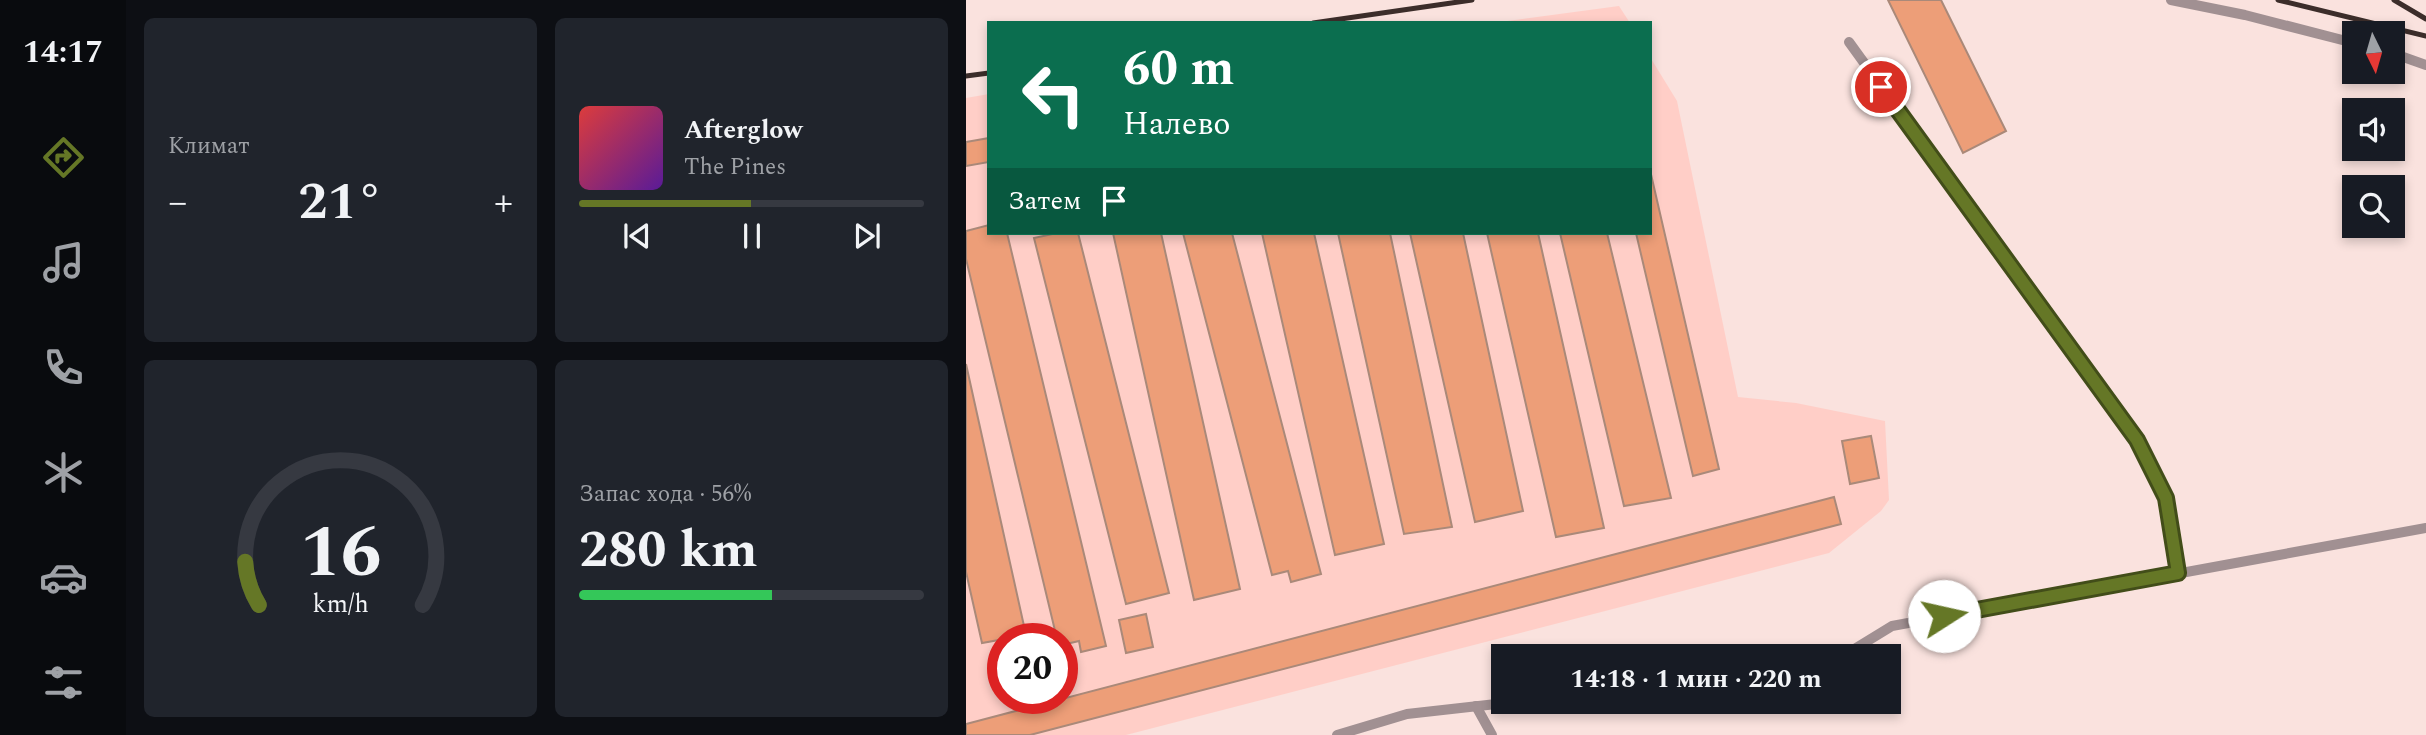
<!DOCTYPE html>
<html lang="ru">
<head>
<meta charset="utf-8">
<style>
  body { margin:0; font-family:Spectral,serif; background:#20242c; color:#f1f3f6; height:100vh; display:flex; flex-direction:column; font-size:26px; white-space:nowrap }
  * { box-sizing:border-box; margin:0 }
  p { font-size:23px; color:#9ea1a6 }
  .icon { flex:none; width:38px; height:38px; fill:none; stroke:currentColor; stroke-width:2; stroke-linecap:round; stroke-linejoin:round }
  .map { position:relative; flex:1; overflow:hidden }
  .drawer { display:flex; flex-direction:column; gap:18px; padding:18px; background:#0d0f14; width:840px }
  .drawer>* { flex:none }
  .top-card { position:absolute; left:21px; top:21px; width:665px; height:214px; border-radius:0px; box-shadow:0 4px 10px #0003; background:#0b6e4f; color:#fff; overflow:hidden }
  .needle { width:46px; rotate:175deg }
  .controls { position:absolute; left:1376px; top:21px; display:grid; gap:14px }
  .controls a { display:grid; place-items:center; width:63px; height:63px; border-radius:0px; background:#171b24; box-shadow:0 4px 10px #0003; font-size:35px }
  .speed { position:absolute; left:21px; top:623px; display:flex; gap:14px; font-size:35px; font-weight:700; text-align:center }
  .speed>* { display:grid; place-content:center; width:91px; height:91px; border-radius:50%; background:#171b24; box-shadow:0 4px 10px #0003; line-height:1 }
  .speed .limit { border:10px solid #d22; background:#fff; color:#111 }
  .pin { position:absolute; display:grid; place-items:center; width:60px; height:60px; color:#fff; margin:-30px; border:4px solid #fff; border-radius:50%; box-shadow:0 2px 7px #0007 }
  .me { position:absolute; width:77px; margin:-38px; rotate:80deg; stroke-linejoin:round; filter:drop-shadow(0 0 5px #0008) }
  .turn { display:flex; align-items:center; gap:24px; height:147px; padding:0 21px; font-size:32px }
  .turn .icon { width:91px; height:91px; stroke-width:2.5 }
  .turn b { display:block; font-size:49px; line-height:60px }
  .then { display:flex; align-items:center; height:66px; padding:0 21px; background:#0003; gap:14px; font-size:26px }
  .big { font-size:52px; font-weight:700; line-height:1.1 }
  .drawer .card { flex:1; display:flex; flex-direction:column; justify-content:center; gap:10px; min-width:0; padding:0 24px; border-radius:10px; background:#20242c }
  .drawer .dial { align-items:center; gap:0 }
  .dial svg { height:182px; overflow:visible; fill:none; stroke:#363941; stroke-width:7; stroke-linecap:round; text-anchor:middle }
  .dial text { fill:#f1f3f6; stroke:none }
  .song { display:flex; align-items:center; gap:21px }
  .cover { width:84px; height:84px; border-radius:10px; background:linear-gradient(135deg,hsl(0 70% 55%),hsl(270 70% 35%)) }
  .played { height:7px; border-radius:4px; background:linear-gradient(90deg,#657726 50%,#363941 50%) }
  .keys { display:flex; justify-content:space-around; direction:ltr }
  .heat { display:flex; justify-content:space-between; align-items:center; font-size:38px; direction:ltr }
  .charge { height:10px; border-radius:5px; background:linear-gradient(90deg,#34c759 56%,#363941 0) }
  .drawer .tiles { flex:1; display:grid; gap:18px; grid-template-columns:repeat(2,1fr) }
  .trip { position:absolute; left:525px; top:644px; width:410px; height:70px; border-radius:0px; background:#171b24; box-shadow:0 4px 10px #0003; font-weight:700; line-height:70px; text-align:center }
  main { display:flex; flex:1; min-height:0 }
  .menu { display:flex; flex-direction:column; width:126px; justify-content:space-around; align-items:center; background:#090b0e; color:#9ea1a6 }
  .menu .icon { width:49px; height:49px }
  .menu .on { color:#657726 }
  .menu b { font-size:32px; color:#f1f3f6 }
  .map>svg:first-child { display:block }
  .built { fill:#ffcec7; fill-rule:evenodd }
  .building { fill:#ed9e78; stroke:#aa8979; stroke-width:2 }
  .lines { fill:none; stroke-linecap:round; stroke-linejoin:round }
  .lane { stroke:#a19092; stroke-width:10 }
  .rail { stroke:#3c2d2a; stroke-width:5 }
  .route-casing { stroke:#424d19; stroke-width:18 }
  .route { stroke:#657726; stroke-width:12 }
</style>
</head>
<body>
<main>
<nav class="menu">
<b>14:17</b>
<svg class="icon on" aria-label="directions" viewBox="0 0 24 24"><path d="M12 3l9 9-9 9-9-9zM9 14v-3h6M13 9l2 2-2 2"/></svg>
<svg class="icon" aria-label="music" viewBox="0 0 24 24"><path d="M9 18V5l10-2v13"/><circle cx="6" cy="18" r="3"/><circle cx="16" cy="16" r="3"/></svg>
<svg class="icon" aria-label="phone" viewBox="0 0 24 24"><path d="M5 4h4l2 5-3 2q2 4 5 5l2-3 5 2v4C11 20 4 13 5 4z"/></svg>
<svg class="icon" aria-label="climate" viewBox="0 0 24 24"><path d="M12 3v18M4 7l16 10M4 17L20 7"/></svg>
<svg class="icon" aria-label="car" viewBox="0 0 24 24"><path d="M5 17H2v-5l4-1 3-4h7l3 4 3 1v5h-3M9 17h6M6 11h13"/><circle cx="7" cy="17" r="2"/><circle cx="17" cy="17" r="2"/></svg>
<svg class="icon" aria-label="filters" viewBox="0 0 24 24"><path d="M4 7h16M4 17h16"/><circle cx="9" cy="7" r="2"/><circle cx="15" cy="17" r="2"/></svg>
</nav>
<section class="drawer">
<div class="tiles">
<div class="card"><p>Климат</p>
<div class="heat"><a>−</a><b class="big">21°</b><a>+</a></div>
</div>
<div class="card">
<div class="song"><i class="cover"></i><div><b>Afterglow</b><p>The Pines</p></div></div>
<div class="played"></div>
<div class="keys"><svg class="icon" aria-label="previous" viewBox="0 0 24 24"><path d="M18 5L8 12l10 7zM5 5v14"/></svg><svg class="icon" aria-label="pause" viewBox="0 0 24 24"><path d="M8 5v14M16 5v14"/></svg><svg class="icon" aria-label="next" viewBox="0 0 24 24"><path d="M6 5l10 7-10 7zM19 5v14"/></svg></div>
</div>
<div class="card dial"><svg viewBox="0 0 100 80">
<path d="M14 69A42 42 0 1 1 86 69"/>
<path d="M14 69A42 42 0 0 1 8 50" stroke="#657726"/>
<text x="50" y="56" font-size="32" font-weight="700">16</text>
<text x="50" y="72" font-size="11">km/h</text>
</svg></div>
<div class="card"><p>Запас хода · 56%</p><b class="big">280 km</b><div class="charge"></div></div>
</div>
</section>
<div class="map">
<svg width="1460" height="735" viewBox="0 0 1460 735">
  <rect width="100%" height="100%" fill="#fae2de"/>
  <g class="built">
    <path d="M653 6 664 23H526Z"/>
    <path d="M684 57 711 101 772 397 830 403 919 421 923 500 915 511 863 553 160 735H0V98L23 94V233H684ZM37 639H96V698H37Z"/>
  </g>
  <g class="building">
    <path d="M922 0H975L1040 131 997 153Z"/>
    <path d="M23 138V162L0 166V142Z"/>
    <path d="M684 170 753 469 727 476 670 233H684Z"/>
    <path d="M23 225V233H41L140 646 115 652 113 641 96 645V639H91L0 259V231Z"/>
    <path d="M91 233H112L203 593 160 604 68 238Z"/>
    <path d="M147 233H195L274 589 228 600Z"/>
    <path d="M217 233H266L355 574 325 582 322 571 306 575Z"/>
    <path d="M296 233H348L418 544 369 555Z"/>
    <path d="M372 233H424L486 527 438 534Z"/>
    <path d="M444 233H497L557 511 509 522Z"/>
    <path d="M521 233H572L638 528 590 537Z"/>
    <path d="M594 233H641L705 498 658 506Z"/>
    <path d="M0 364 60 635 16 643 0 572Z"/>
    <path d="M905 436 913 478 884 484 876 441Z"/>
    <path d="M868 497 875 524 64 735H0V724Z"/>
    <path d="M180 614 187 647 160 653 153 620Z"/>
  </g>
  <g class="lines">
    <g class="lane">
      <path d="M1205 0 1279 15 1388 43"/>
      <path d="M883 42 1171 440 1200 498 1212 573"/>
      <path d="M1426 53 1460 65"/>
      <path d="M877 656 926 626 1460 528"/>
      <path d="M510 706 526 735"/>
      <path d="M371 735 441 714 548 702"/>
    </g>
    <g class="rail">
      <path d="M1312 0 1460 36"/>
      <path d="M1428 0 1460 19"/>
      <path d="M347 23 506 0"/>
      <path d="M0 76 23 73"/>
    </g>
  </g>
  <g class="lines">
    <defs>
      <path id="route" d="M915 87 1171 440 1200 498 1212 573 978 616"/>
    </defs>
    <use href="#route" class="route-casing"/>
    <use href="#route" class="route"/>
  </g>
</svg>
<div class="controls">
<a><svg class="needle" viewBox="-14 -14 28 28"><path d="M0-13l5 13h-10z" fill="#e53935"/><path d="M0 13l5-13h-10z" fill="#9ea1a6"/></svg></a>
<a><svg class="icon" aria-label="sound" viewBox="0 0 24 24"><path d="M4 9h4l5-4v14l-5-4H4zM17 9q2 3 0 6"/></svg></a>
<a><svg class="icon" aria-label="search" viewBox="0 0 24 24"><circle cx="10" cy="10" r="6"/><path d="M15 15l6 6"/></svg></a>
</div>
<div class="speed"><div class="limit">20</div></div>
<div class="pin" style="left:915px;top:87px;background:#d93025"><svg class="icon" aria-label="arrive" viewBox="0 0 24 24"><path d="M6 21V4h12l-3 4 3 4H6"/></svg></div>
<svg class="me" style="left:978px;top:616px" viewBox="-20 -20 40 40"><circle r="19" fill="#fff"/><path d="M0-13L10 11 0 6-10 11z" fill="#657726"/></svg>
<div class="trip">14:18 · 1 мин · 220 m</div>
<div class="top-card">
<div class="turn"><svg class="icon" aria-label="left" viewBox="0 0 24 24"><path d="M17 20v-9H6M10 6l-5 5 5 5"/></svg><div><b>60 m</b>Налево</div></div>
<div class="then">Затем<svg class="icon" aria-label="arrive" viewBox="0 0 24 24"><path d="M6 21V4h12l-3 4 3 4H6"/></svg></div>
</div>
</div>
</main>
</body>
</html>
